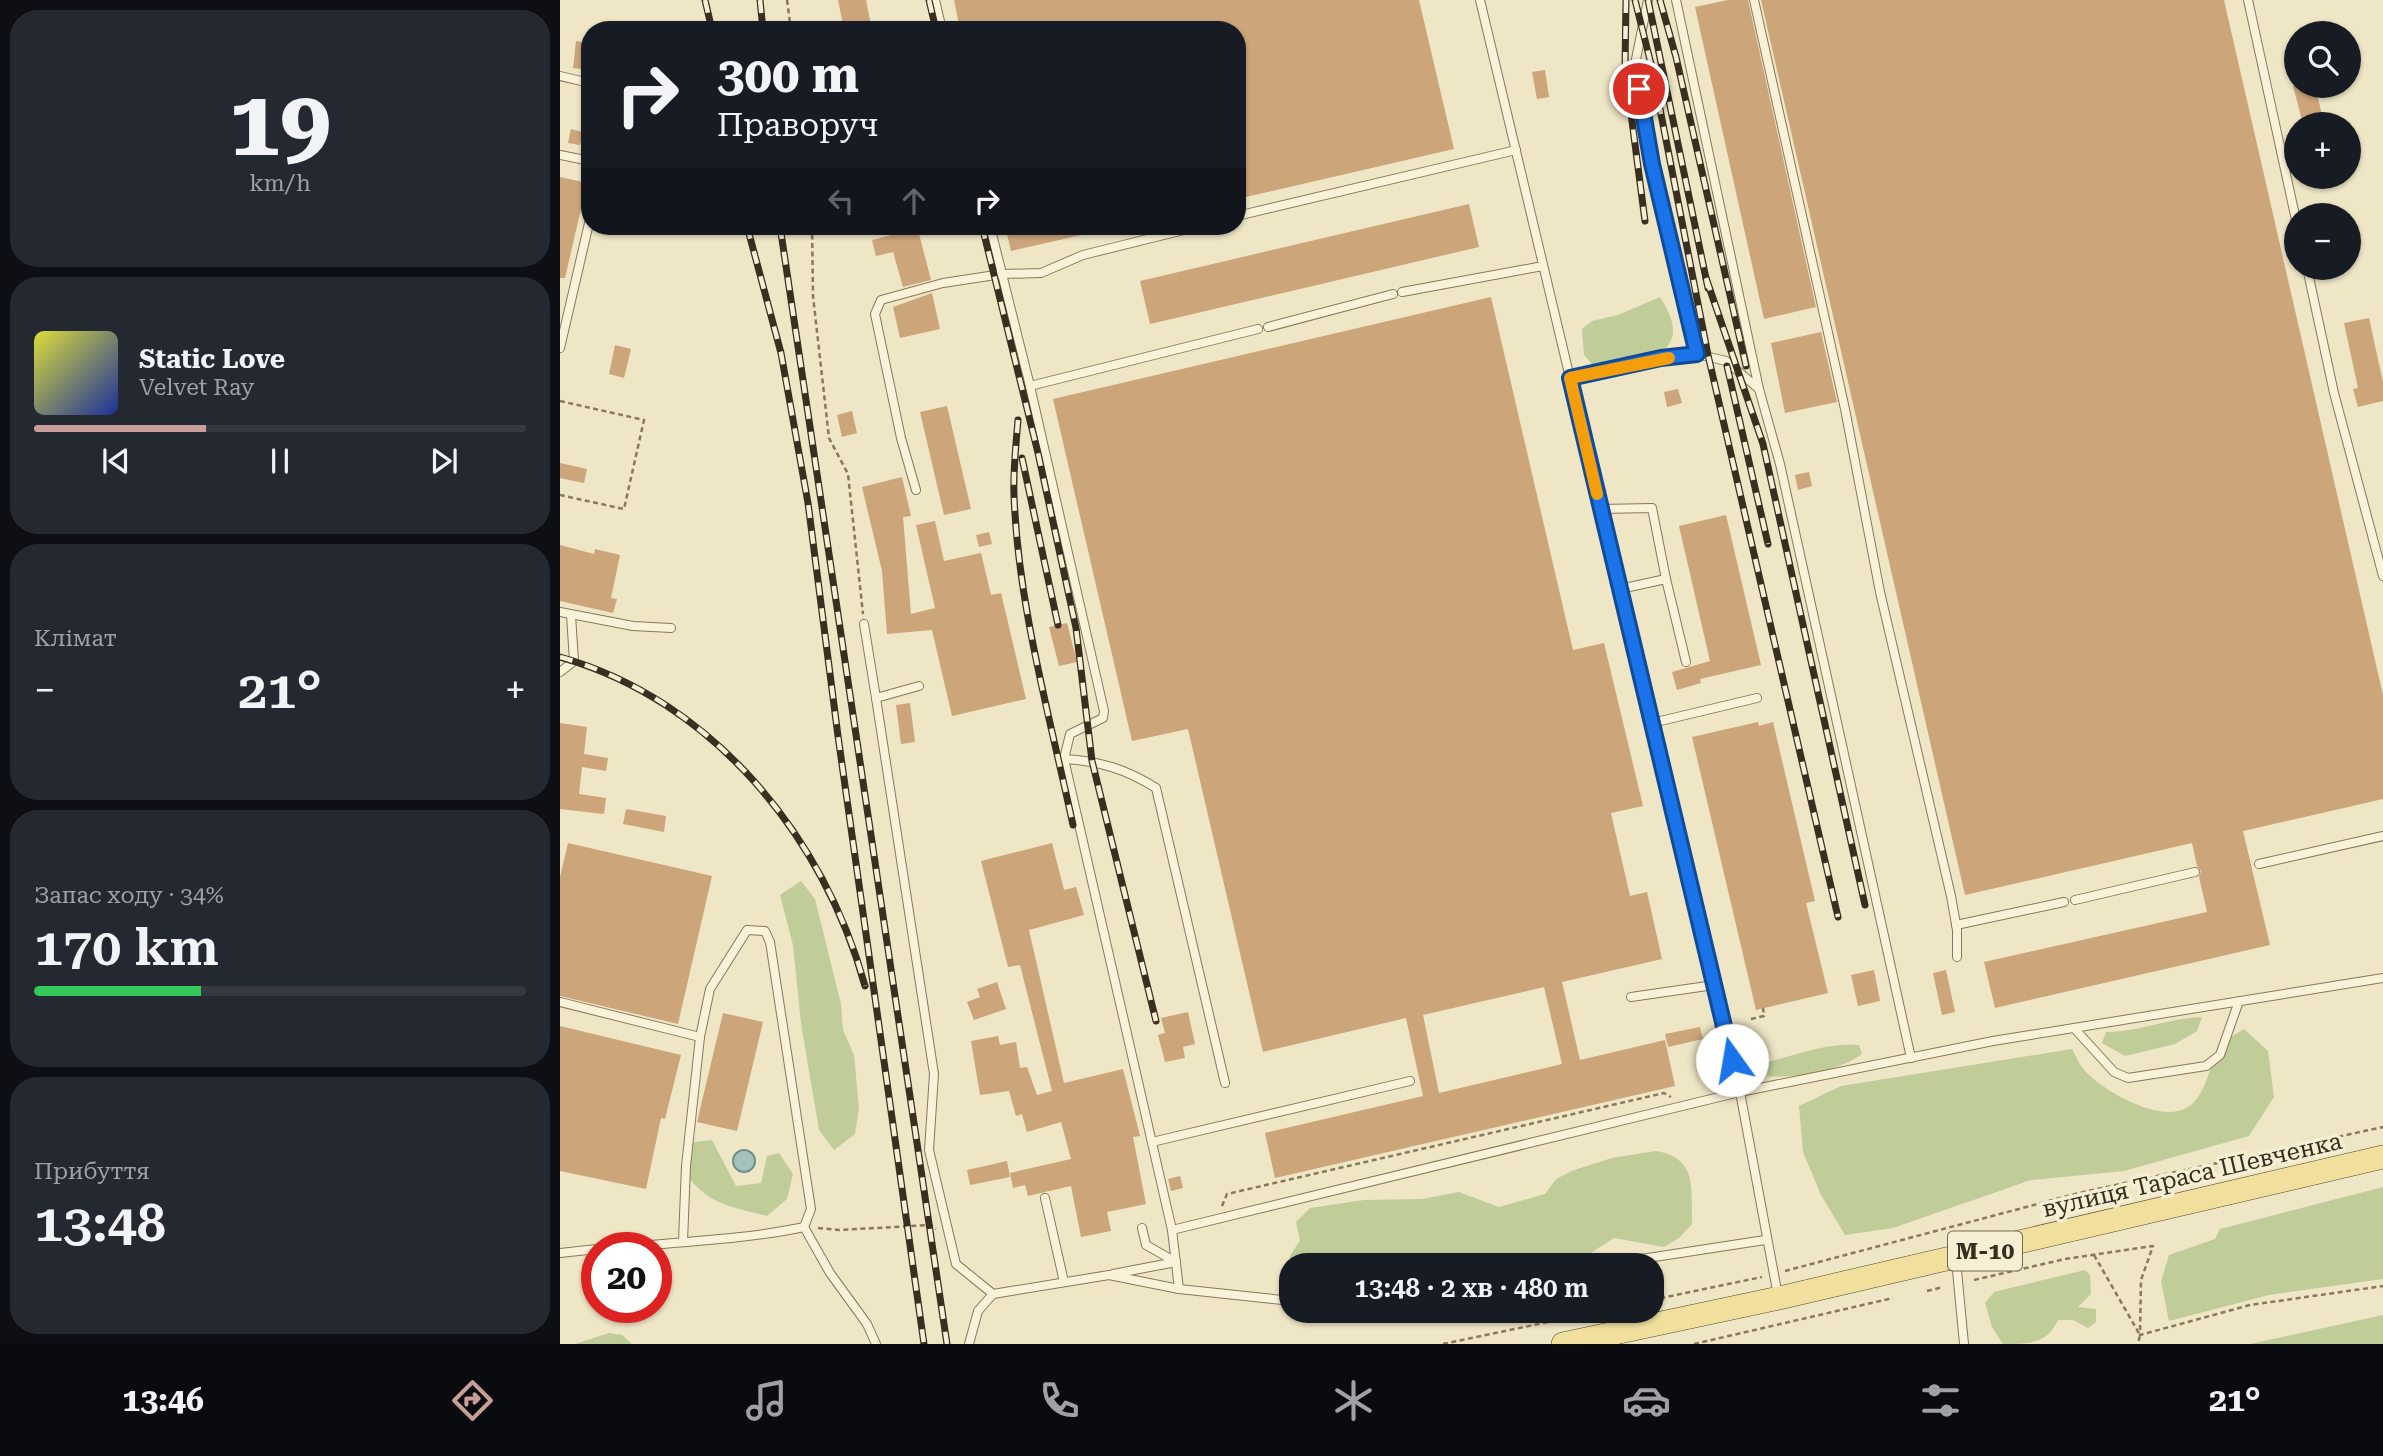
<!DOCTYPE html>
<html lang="uk">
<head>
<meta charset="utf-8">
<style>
  body { margin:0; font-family:"Roboto Serif",serif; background:#242831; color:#f1f3f6; height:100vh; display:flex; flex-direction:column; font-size:26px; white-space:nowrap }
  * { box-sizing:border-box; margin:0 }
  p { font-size:23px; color:#9ea1a6 }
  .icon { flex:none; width:38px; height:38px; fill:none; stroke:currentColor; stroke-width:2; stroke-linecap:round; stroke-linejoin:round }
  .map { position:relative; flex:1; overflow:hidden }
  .panel { display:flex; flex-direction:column; gap:10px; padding:10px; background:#0d0f14; width:560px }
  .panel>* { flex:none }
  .banner { position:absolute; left:21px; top:21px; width:665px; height:214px; border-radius:28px; box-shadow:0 2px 5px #0004; background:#171b24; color:#f1f3f6; overflow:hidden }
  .fabs { position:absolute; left:1724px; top:21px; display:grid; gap:14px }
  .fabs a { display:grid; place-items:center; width:77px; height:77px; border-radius:50%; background:#171b24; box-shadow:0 2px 5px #0004; font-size:35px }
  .speed { position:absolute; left:21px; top:1232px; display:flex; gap:14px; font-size:35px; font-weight:700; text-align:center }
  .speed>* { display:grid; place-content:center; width:91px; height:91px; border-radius:50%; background:#171b24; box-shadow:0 2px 5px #0004; line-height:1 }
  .speed .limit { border:10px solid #d22; background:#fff; color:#111 }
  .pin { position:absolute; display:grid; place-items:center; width:60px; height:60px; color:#fff; margin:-30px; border:4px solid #fff; border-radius:50%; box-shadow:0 2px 7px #0007 }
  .me { position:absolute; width:77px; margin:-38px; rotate:347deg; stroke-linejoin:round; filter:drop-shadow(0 0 5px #0008) }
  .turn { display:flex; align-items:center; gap:24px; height:147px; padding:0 21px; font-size:32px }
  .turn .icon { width:91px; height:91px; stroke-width:2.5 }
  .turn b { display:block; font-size:49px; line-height:60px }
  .lanes { display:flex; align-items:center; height:66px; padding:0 21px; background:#0003; justify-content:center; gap:35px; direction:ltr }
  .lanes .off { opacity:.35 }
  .big { font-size:52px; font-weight:600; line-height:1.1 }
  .panel .card { flex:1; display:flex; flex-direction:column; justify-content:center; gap:10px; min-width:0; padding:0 24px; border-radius:28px; background:#242831 }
  .panel .dial { align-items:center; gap:0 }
  .dial b { font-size:91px; line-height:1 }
  .song { display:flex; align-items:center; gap:21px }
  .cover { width:84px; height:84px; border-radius:10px; background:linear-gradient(135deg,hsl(60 70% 55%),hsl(230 70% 35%)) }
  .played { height:7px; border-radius:4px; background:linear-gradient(90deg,#c99e9a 35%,#363941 35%) }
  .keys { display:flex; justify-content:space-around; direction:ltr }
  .heat { display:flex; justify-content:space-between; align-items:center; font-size:38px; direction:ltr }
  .charge { height:10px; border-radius:5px; background:linear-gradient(90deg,#34c759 34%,#363941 0) }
  .trip { position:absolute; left:719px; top:1253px; width:385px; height:70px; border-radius:28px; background:#171b24; box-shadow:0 2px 5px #0004; font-weight:600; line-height:70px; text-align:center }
  .tab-bar { display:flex; height:112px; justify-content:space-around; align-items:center; background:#090b0e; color:#9ea1a6 }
  .tab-bar .icon { width:49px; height:49px }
  .tab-bar .active { color:#c99e9a }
  .tab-bar b { font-size:32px; color:#f1f3f6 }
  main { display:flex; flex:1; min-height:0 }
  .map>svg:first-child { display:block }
  .green { fill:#c1cd98 }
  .water { fill:#a6c2bc; stroke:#6d908b; stroke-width:2 }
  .building { fill:#cda57a; fill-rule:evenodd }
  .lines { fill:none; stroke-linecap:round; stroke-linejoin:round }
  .service-casing { stroke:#89785b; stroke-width:10 }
  .primary-casing { stroke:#57462f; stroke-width:24 }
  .path { stroke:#89785b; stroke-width:2.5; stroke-dasharray:5 3.5; stroke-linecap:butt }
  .service { stroke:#f9f2d8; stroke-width:8 }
  .primary { stroke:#f1e09d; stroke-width:23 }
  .rail-casing { stroke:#392e1f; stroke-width:7 }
  .rail { stroke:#f6efd4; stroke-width:4.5; stroke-dasharray:13; stroke-linecap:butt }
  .route-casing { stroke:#114b97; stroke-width:18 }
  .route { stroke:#1a73e8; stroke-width:12 }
  .slow { stroke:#f59e0b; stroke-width:12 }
  .labels { text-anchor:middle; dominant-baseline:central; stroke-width:7; stroke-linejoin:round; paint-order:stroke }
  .shield { fill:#f6efd4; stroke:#726855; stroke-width:2 }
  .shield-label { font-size:23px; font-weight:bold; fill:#392e1f }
  .street-label { font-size:24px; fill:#392e1f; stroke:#f6efd4 }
</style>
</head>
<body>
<main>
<section class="panel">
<div class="card dial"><b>19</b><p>km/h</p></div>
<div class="card">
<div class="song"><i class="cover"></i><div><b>Static Love</b><p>Velvet Ray</p></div></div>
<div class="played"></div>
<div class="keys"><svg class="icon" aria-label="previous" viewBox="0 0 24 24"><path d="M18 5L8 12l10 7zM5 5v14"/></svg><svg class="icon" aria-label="pause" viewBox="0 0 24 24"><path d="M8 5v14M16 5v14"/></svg><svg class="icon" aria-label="next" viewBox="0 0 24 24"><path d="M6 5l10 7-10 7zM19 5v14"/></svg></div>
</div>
<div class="card"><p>Клімат</p>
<div class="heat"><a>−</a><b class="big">21°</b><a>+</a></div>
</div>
<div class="card"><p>Запас ходу · 34%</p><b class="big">170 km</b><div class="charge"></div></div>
<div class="card"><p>Прибуття</p><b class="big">13:48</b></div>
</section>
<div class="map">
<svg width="1823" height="1344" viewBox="0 0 1823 1344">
  <rect width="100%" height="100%" fill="#eee6c5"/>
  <g class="green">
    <path d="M1100 297C1106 307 1114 320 1113 333 1110 363 1056 366 1033 365L1024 355 1022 329 1032 321 1058 315Z"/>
    <path d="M241 881 255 899 281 1004 283 1030 294 1055 299 1108 295 1134 274 1150 259 1130 241 1024 233 945 220 895Z"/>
    <path d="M1642 1017 1637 1031 1615 1044 1565 1056 1542 1043 1546 1032C1578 1032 1609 1018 1642 1017Z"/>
    <path d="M1684 1029 1708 1051 1714 1097 1689 1136 1564 1171 1471 1180 1333 1228 1285 1235 1261 1195 1243 1152 1239 1106 1281 1086 1512 1049C1516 1056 1520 1066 1526 1072 1545 1092 1608 1129 1633 1103 1650 1086 1649 1058 1666 1041 1671 1036 1678 1033 1684 1029Z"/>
    <path d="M1299 1045 1302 1054C1277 1072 1233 1079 1203 1076L1201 1063C1234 1057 1265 1042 1299 1045Z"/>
    <path d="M152 1140 176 1186 201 1183 207 1156 219 1153 233 1174 227 1199 207 1216C168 1206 145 1204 122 1168L126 1143Z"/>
    <path d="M1096 1151C1138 1158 1131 1189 1132 1224L1119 1238 1104 1247 1054 1238 1012 1265H1000L968 1255 911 1265H733L730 1256 740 1240 736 1222 750 1208 804 1200 862 1199 899 1192 939 1207 985 1194 996 1179 1014 1170 1052 1158Z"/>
    <path d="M1823 1187V1279L1709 1295 1609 1321 1601 1281 1609 1255 1655 1239 1660 1229Z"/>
    <path d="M1525 1270 1530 1275 1531 1294 1518 1307 1536 1309V1322L1528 1328 1513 1320H1498C1487 1344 1469 1344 1443 1344L1432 1327 1425 1303 1434 1292Z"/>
    <path d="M1823 1315V1344H1690Z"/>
    <path d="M49 1333 62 1335 72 1344H15Z"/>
  </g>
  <circle class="water" cx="184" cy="1161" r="11"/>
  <g class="building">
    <path d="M278 0H306L311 25 284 30Z"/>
    <path d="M394 0H859L894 149 677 199V30H400Z"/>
    <path d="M1168 0H1188L1256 307 1204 319 1135 7Z"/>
    <path d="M1201 0H1664L1823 695V799L1683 831 1710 945 1435 1008 1424 962 1647 912 1639 877 1641 871 1637 866 1632 843 1405 895Z"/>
    <path d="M16 41 30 43V70L13 68Z"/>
    <path d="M985 70 989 97 977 99 972 72Z"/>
    <path d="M1733 86H1755L1763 119 1743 124Z"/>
    <path d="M11 129 23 132 20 145 8 143Z"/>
    <path d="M0 177 27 183 5 278H0Z"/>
    <path d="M909 204 919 247 590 324 580 281Z"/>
    <path d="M333 226H357L371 280 343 287 333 252 316 256 312 240 335 234Z"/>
    <path d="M445 226H539V231L451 251Z"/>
    <path d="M372 293 380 329 340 338 333 307Z"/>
    <path d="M931 297 1013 650 1044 643 1083 806 1051 813 1070 896 1087 892 1102 959 1002 982 1020 1060 1105 1040 1115 1086 715 1178 705 1133 863 1096 846 1018 703 1052 628 729 572 741 493 399ZM984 987 1002 1064 879 1093 863 1015Z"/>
    <path d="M1809 318 1823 382V401L1798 407 1793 389 1798 388 1784 323Z"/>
    <path d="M1261 332 1277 402 1225 413 1211 343Z"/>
    <path d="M55 345 71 349 64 378 49 374Z"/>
    <path d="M1118 389 1122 403 1107 407 1104 392Z"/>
    <path d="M387 406 411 509 384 515 360 412Z"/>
    <path d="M292 411 297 433 282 437 277 415Z"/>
    <path d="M0 463 27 469 24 483 0 478Z"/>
    <path d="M1249 472 1252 486 1238 490 1235 475Z"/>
    <path d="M342 477 351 516 343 517 351 614 375 608 356 525 375 521 384 561 421 553 431 595 441 593 466 699 392 716 372 630 327 634 322 571 302 487Z"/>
    <path d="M1166 515 1201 665 1140 679 1141 683 1117 690 1112 672 1150 661 1119 526Z"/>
    <path d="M429 532 432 544 419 547 416 535Z"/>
    <path d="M0 545 34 554 35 549 60 555 51 598 57 599 53 613 0 601Z"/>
    <path d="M507 623 517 662 499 666 489 627Z"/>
    <path d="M350 703 355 742 341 744 336 705Z"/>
    <path d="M1198 722 1199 726 1213 722 1255 901 1246 903 1268 993 1196 1010 1132 737Z"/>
    <path d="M0 723 27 727 24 754 48 758 46 771 22 767 19 794 46 798 44 814 0 809Z"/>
    <path d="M66 809 106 816 104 832 63 824Z"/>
    <path d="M8 843 152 876 118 1024 0 996V877Z"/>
    <path d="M492 843 504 890 516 887 524 915 469 930 504 1083 563 1069 580 1136 573 1137 586 1204 547 1212 551 1231 521 1237 511 1186 468 1196 465 1185 453 1188 450 1173 511 1159 501 1122 467 1132 462 1114 456 1116 449 1091 420 1095 411 1041 438 1036 440 1045 456 1042 460 1068 467 1067 477 1095 492 1091 460 965 448 967 421 861Z"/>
    <path d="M1314 970 1320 1001 1298 1006 1291 975Z"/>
    <path d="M1386 970 1395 1012 1382 1015 1373 973Z"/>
    <path d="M437 982 446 1009 414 1020 407 1002 420 997 417 989Z"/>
    <path d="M628 1012 635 1044 623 1047 625 1058 605 1062 598 1035 605 1033 601 1018Z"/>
    <path d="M163 1013 203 1022 177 1131 137 1122Z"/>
    <path d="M0 1026 121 1055 105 1119 101 1118 86 1189 0 1171Z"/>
    <path d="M1140 1027 1143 1039 1108 1047 1105 1034Z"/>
    <path d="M447 1161 450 1177 410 1185 407 1170Z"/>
    <path d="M620 1176 623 1188 611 1191 608 1179Z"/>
  </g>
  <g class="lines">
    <defs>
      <g id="service">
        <path d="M375 0 382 30"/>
        <path d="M920 0 1180 1092 1218 1296"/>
        <path d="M1088 0 1075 64 1092 164 1137 354 1166 361 1199 389 1220 464 1351 1058"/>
        <path d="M1116 0 1199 389"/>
        <path d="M1194 0 1285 409 1320 592 1391 896 1397 930V957"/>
        <path d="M1688 0 1736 220"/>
        <path d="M0 76 30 83"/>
        <path d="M0 155 30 161"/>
        <path d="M677 216 956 150"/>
        <path d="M430 226 470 386 544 711 543 718 510 734 504 759 612 1230 619 1289"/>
        <path d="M1747 268 1774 393 1823 576"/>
        <path d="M842 292 983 266"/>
        <path d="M708 327 833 294"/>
        <path d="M0 348 30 219"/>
        <path d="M1010 378 1101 358 1137 354"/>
        <path d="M470 386 698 329"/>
        <path d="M356 490 341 438 315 314 321 300 383 283 442 274 481 273 523 255 640 226"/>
        <path d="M1041 509 1092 508 1106 579"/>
        <path d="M1060 589 1106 579 1126 662"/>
        <path d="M0 612 73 626 111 628"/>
        <path d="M304 624 316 698"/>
        <path d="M0 672 14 661 11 615"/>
        <path d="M359 686 316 698 374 1074 369 1150 396 1264 433 1294"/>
        <path d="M1092 723 1197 698"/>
        <path d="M504 759C539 761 566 769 596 788L665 1083"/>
        <path d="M1699 864 1823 836"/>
        <path d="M1515 900 1635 872"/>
        <path d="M1396 925 1504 902"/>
        <path d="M1071 997 1154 985"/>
        <path d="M0 1002 140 1037"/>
        <path d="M1514 1028 1554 1072 1568 1078 1646 1066 1660 1055 1679 1001"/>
        <path d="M592 1142 850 1081"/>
        <path d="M485 1198 504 1282"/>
        <path d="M244 1227 270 1273 307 1324 316 1344"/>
        <path d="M582 1228 586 1245 616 1262"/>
        <path d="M612 1230 1180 1092 1433 1041 1823 978"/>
        <path d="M54 1248C117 1242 182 1240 244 1227L251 1209 210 942 205 931 187 930 150 989 140 1037 126 1166 123 1241"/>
        <path d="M0 1253 37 1249"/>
        <path d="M1396 1260 1404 1344"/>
        <path d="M1042 1265 1205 1240"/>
        <path d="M553 1274 616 1262"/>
        <path d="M409 1344 418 1311 433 1294 549 1275 619 1289 732 1301"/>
      </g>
      <path id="primary" d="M1003 1344 1219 1298 1823 1157"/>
    </defs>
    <use href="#service" class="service-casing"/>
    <use href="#primary" class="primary-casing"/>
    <g class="path">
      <path d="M227 0 231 30"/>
      <path d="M252 226 253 296 269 438 288 474 303 614"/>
      <path d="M0 401 84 420 64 509 0 495"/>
      <path d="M1191 1019 1204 1016 1203 1008"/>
      <path d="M662 1206 667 1194 1104 1093 1111 1097"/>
      <path d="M258 1228 279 1230 371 1225 376 1229"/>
      <path d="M1534 1255 1580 1335 1578 1344"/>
      <path d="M1225 1271 1519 1193 1823 1127"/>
      <path d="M1414 1280 1505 1259 1593 1246 1581 1280 1580 1335 1690 1305 1823 1286"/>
      <path d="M1367 1291 1383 1287"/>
      <path d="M1092 1300 1202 1277"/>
      <path d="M883 1344 1041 1311"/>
      <path d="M1134 1344 1333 1298"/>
    </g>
    <use href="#service" class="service"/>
    <use href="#primary" class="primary"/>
    <defs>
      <g id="rail">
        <path d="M145 0 152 30"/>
        <path d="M200 0 203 30"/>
        <path d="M369 0 376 30"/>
        <path d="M1066 0 1065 67 1085 221"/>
        <path d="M1075 0 1092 68 1148 355 1278 917"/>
        <path d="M1088 0 1148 288"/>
        <path d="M1100 0 1116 57 1186 366"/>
        <path d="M187 226 221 353 248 503 278 736 364 1344"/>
        <path d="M220 226 387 1344"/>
        <path d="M422 226 478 453 516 628 532 761 596 1021"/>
        <path d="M1146 278 1203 444 1305 905"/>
        <path d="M1167 366 1208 544"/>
        <path d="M458 420C456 445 453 470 454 495 458 606 490 717 513 825"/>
        <path d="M462 458 498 625"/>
        <path d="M0 657C153 700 264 837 305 986"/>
      </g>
    </defs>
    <use href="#rail" class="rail-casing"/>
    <use href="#rail" class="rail"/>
  </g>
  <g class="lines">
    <defs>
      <path id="route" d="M1079 89 1092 164 1137 354 1101 358 1010 378 1172 1060"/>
    </defs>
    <use href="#route" class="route-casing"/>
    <use href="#route" class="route"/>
    <path class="slow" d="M1037 494 1010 378 1109 358"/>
  </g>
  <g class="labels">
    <rect class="shield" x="1388" y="1231.5" width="74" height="39" rx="5"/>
    <g class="shield-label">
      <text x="1425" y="1251">М-10</text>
    </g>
    <g class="street-label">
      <text transform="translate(1632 1175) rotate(-13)">вулиця Тараса Шевченка</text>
    </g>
  </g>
</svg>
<div class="fabs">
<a><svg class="icon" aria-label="search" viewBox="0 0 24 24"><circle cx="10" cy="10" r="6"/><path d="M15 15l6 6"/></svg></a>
<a>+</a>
<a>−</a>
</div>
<div class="speed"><div class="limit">20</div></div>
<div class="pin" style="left:1079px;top:89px;background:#d93025"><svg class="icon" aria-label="arrive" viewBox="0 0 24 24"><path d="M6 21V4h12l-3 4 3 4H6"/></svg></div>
<svg class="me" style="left:1172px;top:1060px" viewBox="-20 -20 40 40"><circle r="19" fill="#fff"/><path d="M0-13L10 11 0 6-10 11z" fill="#1a73e8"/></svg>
<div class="trip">13:48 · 2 хв · 480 m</div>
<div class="banner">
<div class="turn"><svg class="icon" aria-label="right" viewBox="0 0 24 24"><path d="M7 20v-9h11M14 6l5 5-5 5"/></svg><div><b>300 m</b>Праворуч</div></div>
<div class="lanes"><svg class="icon off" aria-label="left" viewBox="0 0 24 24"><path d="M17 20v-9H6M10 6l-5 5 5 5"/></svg><svg class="icon off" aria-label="ahead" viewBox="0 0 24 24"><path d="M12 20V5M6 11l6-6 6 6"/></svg><svg class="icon" aria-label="right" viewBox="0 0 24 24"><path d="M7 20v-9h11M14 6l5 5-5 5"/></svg></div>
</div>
</div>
</main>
<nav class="tab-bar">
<b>13:46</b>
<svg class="icon active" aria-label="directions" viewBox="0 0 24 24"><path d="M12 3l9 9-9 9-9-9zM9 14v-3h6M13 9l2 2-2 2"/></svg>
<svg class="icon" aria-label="music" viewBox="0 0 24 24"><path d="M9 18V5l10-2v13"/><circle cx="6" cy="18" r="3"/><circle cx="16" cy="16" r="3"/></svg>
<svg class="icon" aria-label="phone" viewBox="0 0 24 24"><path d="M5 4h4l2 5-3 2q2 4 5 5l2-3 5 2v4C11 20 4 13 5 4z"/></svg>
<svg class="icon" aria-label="climate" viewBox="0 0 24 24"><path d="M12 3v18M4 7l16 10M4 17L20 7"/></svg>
<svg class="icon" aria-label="car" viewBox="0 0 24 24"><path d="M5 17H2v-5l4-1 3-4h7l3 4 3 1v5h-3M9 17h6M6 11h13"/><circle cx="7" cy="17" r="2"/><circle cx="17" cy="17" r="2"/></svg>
<svg class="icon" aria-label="filters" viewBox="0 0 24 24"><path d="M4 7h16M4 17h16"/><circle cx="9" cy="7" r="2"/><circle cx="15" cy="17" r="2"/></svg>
<b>21°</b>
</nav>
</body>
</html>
